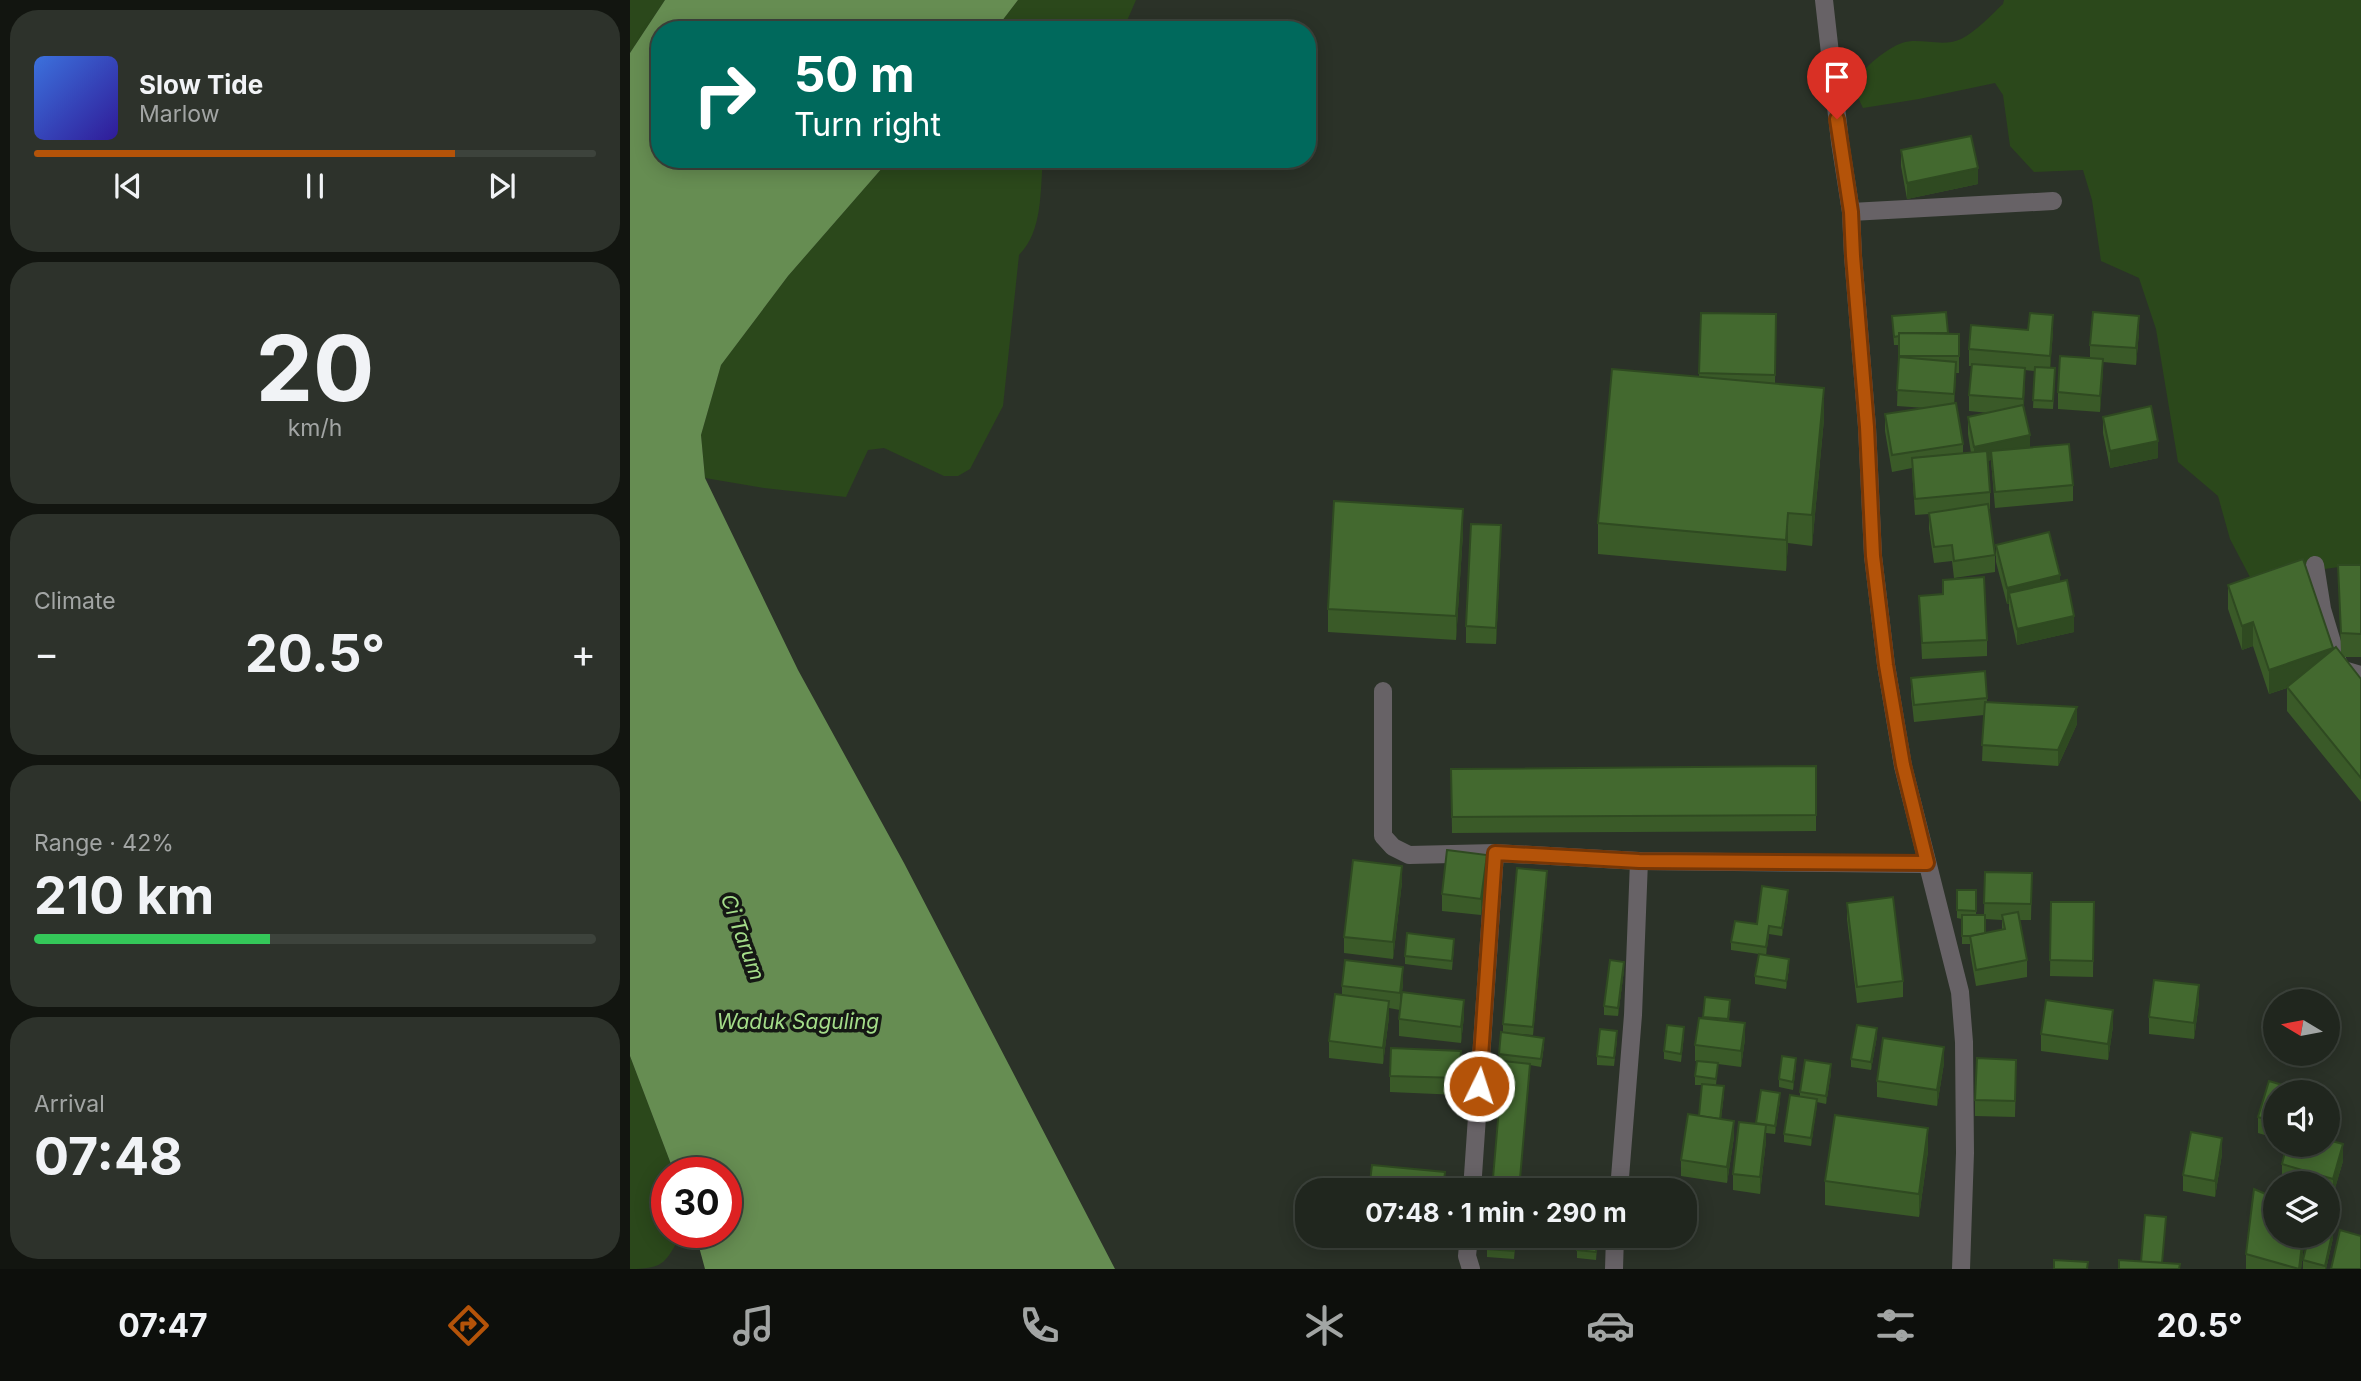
<!DOCTYPE html>
<html lang="en">
<head>
<meta charset="utf-8">
<style>
  body { margin:0; font-family:Inter,sans-serif; background:#2d322b; color:#f1f3f6; height:100vh; display:flex; flex-direction:column; font-size:26px; white-space:nowrap }
  * { box-sizing:border-box; margin:0 }
  p { font-size:23px; color:#a2a5a4 }
  .icon { flex:none; width:38px; height:38px; fill:none; stroke:currentColor; stroke-width:2; stroke-linecap:round; stroke-linejoin:round }
  .map { position:relative; flex:1; overflow:hidden }
  .details { display:flex; flex-direction:column; gap:10px; padding:10px; background:#121510; width:630px }
  .details>* { flex:none }
  .hud { position:absolute; left:21px; top:21px; width:665px; height:147px; border-radius:28px; box-shadow:0 4px 18px #0003,0 0 0 2px #3d433c; background:#00695c; color:#fff; overflow:hidden }
  .needle { width:46px; rotate:280deg }
  .controls { position:absolute; left:1633px; top:989px; display:grid; gap:14px }
  .controls a { display:grid; place-items:center; width:77px; height:77px; border-radius:50%; background:#20261e; box-shadow:0 4px 18px #0003,0 0 0 2px #3d433c; font-size:35px }
  .speed { position:absolute; left:21px; top:1157px; display:flex; gap:14px; font-size:35px; font-weight:700; text-align:center }
  .speed>* { display:grid; place-content:center; width:91px; height:91px; border-radius:50%; background:#20261e; box-shadow:0 4px 18px #0003,0 0 0 2px #3d433c; line-height:1 }
  .speed .limit { border:10px solid #d22; background:#fff; color:#111 }
  .pin { position:absolute; display:grid; place-items:center; width:60px; height:60px; color:#fff; margin:-72px -30px; border-radius:50% 50% 50% 0; rotate:-45deg; box-shadow:0 0 7px #0007 }
  .pin .icon { rotate:45deg }
  .me { position:absolute; width:77px; margin:-38px; rotate:4deg; stroke-linejoin:round; filter:drop-shadow(0 0 5px #0008) }
  .turn { display:flex; align-items:center; gap:24px; height:147px; padding:0 28px; font-size:32px }
  .turn .icon { width:91px; height:91px; stroke-width:2.5 }
  .turn b { display:block; font-size:49px; line-height:60px }
  .big { font-size:52px; font-weight:700; line-height:1.1 }
  .details .card { flex:1; display:flex; flex-direction:column; justify-content:center; gap:10px; min-width:0; padding:0 24px; border-radius:28px; background:#2d322b }
  .details .dial { align-items:center; gap:0 }
  .dial b { font-size:91px; line-height:1 }
  .song { display:flex; align-items:center; gap:21px }
  .cover { width:84px; height:84px; border-radius:10px; background:linear-gradient(135deg,hsl(220 70% 55%),hsl(250 70% 35%)) }
  .played { height:7px; border-radius:4px; background:linear-gradient(90deg,#b45309 75%,#3d433c 75%) }
  .keys { display:flex; justify-content:space-around; direction:ltr }
  .heat { display:flex; justify-content:space-between; align-items:center; font-size:38px; direction:ltr }
  .charge { height:10px; border-radius:5px; background:linear-gradient(90deg,#34c759 42%,#3d433c 0) }
  .trip { position:absolute; left:665px; top:1178px; width:402px; height:70px; border-radius:28px; background:#20261e; box-shadow:0 4px 18px #0003,0 0 0 2px #3d433c; font-weight:700; line-height:70px; text-align:center }
  .menu { display:flex; height:112px; justify-content:space-around; align-items:center; background:#0d0f0c; color:#a2a5a4 }
  .menu .icon { width:49px; height:49px }
  .menu .active { color:#b45309 }
  .menu b { font-size:32px; color:#f1f3f6 }
  main { display:flex; flex:1; min-height:0 }
  .map>svg:first-child { display:block }
  .green { fill:#2b481b }
  .water { fill:#668d52 }
  .lines { fill:none; stroke-linecap:round; stroke-linejoin:round }
  .minor { stroke:#676266; stroke-width:18 }
  .wall { fill:#3a5a28; fill-rule:evenodd }
  .shaded-wall { fill:#2f4a21 }
  .building { fill:#43692f; stroke:#2f4a21; stroke-width:2 }
  .route-casing { stroke:#753606; stroke-width:18 }
  .route { stroke:#b45309; stroke-width:12 }
  .labels { text-anchor:middle; dominant-baseline:central; stroke-width:7; stroke-linejoin:round; paint-order:stroke }
  .water-label { font-size:21px; font-style:italic; fill:#a4dd89; stroke:#151814 }
</style>
</head>
<body>
<main>
<section class="details">
<div class="card">
<div class="song"><i class="cover"></i><div><b>Slow Tide</b><p>Marlow</p></div></div>
<div class="played"></div>
<div class="keys"><svg class="icon" aria-label="previous" viewBox="0 0 24 24"><path d="M18 5L8 12l10 7zM5 5v14"/></svg><svg class="icon" aria-label="pause" viewBox="0 0 24 24"><path d="M8 5v14M16 5v14"/></svg><svg class="icon" aria-label="next" viewBox="0 0 24 24"><path d="M6 5l10 7-10 7zM19 5v14"/></svg></div>
</div>
<div class="card dial"><b>20</b><p>km/h</p></div>
<div class="card"><p>Climate</p>
<div class="heat"><a>−</a><b class="big">20.5°</b><a>+</a></div>
</div>
<div class="card"><p>Range · 42%</p><b class="big">210 km</b><div class="charge"></div></div>
<div class="card"><p>Arrival</p><b class="big">07:48</b></div>
</section>
<div class="map">
<svg width="1731" height="1269" viewBox="0 0 1731 1269">
  <rect width="100%" height="100%" fill="#2b3228"/>
  <g class="green">
    <path d="M0 0H35L0 53Z"/>
    <path d="M388 0H506L493 30H365Z"/>
    <path d="M1374 0H1731V568L1709 567 1621 579 1600 539 1588 496 1548 462 1526 329 1509 278 1471 261 1462 200 1453 170 1404 172 1380 146 1373 95 1365 83 1289 99 1233 108C1229 99 1224 91 1227 82 1230 69 1259 47 1272 43 1290 37 1312 48 1331 39 1347 31 1360 16 1373 4Z"/>
    <path d="M260 159H413C410 191 413 231 389 255L373 406 340 469 328 476H314L254 448 238 450 216 497 134 488 75 478 71 435 91 365 158 276Z"/>
    <path d="M0 1056 44 1172H37V1232H53C35 1261 37 1269 0 1269Z"/>
  </g>
  <path class="water" d="M35 0H388L365 30H30V159H260L158 276 91 365 71 435 75 478 168 670 274 863 485 1269H75L65 1232H96V1172H44L0 1056V53Z"/>
  <g class="lines">
    <g class="minor">
      <path d="M1194 0 1210 142 1221 212 1223 256 1237 427 1243 556 1256 665 1273 766 1330 992 1334 1042 1335 1153 1331 1269"/>
      <path d="M1221 212 1423 201"/>
      <path d="M1685 565 1692 609 1710 669 1731 675"/>
      <path d="M753 691V836L763 847 779 855 865 853 1009 861 1297 864"/>
      <path d="M842 1190 865 853"/>
      <path d="M989 1190 1003 1015 1009 861"/>
      <path d="M839 1236 837 1256 841 1269"/>
      <path d="M984 1269 985 1236"/>
    </g>
  </g>
  <g class="wall">
    <path d="M1271 150 1348 184 1277 199 1271 166Z"/>
    <path d="M1071 313 1146 314 1145 384 1194 419 1182 546 1158 543 1156 571 968 554V523L1069 377Z"/>
    <path d="M1262 316 1318 334H1329V373H1326L1324 403 1333 444V453H1341L1338 434V417L1359 413 1339 411V395L1342 366H1339V349L1423 332 1420 368 1425 376 1423 409 1403 408 1405 371 1395 370 1394 406 1400 448 1443 485V501L1365 508 1361 460 1357 461 1360 492V509H1358L1365 555V572L1324 578 1322 561 1304 563 1299 529V514L1285 515 1282 468 1262 472 1255 431V414L1295 408 1267 406 1269 345H1264Z"/>
    <path d="M1509 332 1506 365 1473 362 1470 412 1428 409V392L1460 358V345Z"/>
    <path d="M1473 417 1528 458 1480 468 1473 433Z"/>
    <path d="M833 533 826 640 698 632V609Z"/>
    <path d="M871 541 866 644 836 643V626Z"/>
    <path d="M1366 545 1430 582 1444 632 1387 645 1379 609V604H1377L1366 562Z"/>
    <path d="M1708 565H1731V657H1714L1731 679V802L1657 711V688L1639 694 1623 646 1612 650 1598 609V585L1711 653Z"/>
    <path d="M1313 580 1357 640V656L1292 659 1289 596 1313 594Z"/>
    <path d="M1355 671 1357 702 1447 724 1428 766 1352 761 1354 715 1284 722 1281 694V678Z"/>
    <path d="M1186 766V831L822 833 821 769Z"/>
    <path d="M857 871 851 915 812 911V894Z"/>
    <path d="M1355 872 1402 873 1401 920H1390L1397 960V977L1346 986 1340 952V944H1332V919L1327 918V890H1346V915H1354ZM1355 919 1372 920V930L1355 933Z"/>
    <path d="M917 879 903 1035 876 1033 914 1046 911 1067 900 1065V1072L869 1062V1054L873 1033V1024Z"/>
    <path d="M772 882 763 959 714 953V937Z"/>
    <path d="M1158 899 1152 936 1139 934 1136 955 1101 950V942L1127 924Z"/>
    <path d="M1421 902H1464L1463 977 1420 976Z"/>
    <path d="M1217 903 1273 981V997L1227 1003 1217 919Z"/>
    <path d="M824 947 822 970 775 964V956Z"/>
    <path d="M1159 968 1156 989 1125 984V976Z"/>
    <path d="M994 970 988 1016 974 1015V1006Z"/>
    <path d="M773 983 770 1010 759 1008V1017L753 1064 699 1058V1041L712 995V986Z"/>
    <path d="M1075 997 1100 1008 1099 1021 1115 1039 1111 1067 1088 1064 1086 1085 1094 1094 1091 1119 1104 1137 1097 1183 1051 1176V1160L1069 1116 1072 1085H1065V1076L1068 1061H1065V1045L1073 1018Z"/>
    <path d="M1569 1002 1564 1039 1519 1034V1017Z"/>
    <path d="M834 1016 831 1043 769 1036V1019Z"/>
    <path d="M1483 1026 1478 1060 1411 1051V1034Z"/>
    <path d="M1054 1035 1051 1062 1034 1059V1051Z"/>
    <path d="M1247 1036 1241 1070 1221 1067V1059Z"/>
    <path d="M987 1040 984 1066 967 1065V1056Z"/>
    <path d="M1314 1063 1307 1106 1247 1097V1081Z"/>
    <path d="M1166 1066 1163 1090 1149 1087V1079Z"/>
    <path d="M831 1067 829 1095 760 1092V1076Z"/>
    <path d="M1201 1073 1196 1104 1187 1102 1181 1146 1154 1142V1134L1170 1096V1092Z"/>
    <path d="M1386 1076 1385 1117 1345 1116V1100Z"/>
    <path d="M1131 1090 1150 1101 1145 1134 1136 1133V1141L1130 1194 1103 1190V1174L1126 1124Z"/>
    <path d="M1645 1092V1138L1628 1133V1117Z"/>
    <path d="M1298 1151 1289 1217 1195 1205V1181Z"/>
    <path d="M1592 1154 1585 1197 1553 1191V1175Z"/>
    <path d="M1713 1161 1703 1195 1698 1194V1183H1662L1652 1180V1164Z"/>
    <path d="M886 1236 884 1259 857 1257V1249Z"/>
    <path d="M968 1236 966 1260 947 1258V1250Z"/>
    <path d="M1675 1236 1671 1269H1616V1254Z"/>
    <path d="M1703 1238 1696 1269H1673V1260Z"/>
  </g>
  <g class="shaded-wall">
    <path d="M1348 168V184L1277 199V183Z"/>
    <path d="M1423 315V332L1420 372V356Z"/>
    <path d="M1509 316V332L1506 365V348Z"/>
    <path d="M1473 359V375L1470 412V396Z"/>
    <path d="M1326 362V378L1324 410V394Z"/>
    <path d="M1395 368V384L1393 415V399Z"/>
    <path d="M1194 388V419L1182 546V515Z"/>
    <path d="M1400 435V451H1361V460L1344 464V447Z"/>
    <path d="M1528 441V458L1480 468V451Z"/>
    <path d="M833 509V533L826 640V616Z"/>
    <path d="M1158 513V543L1156 571V540Z"/>
    <path d="M871 525V541L866 644V628Z"/>
    <path d="M1430 575V591L1379 593V604H1377V588Z"/>
    <path d="M1444 616V632L1387 645V629Z"/>
    <path d="M1623 622V646L1612 650V626Z"/>
    <path d="M1703 648V672L1639 694V670Z"/>
    <path d="M1447 707V724L1428 766V750Z"/>
    <path d="M857 855V871L851 915V899Z"/>
    <path d="M772 866V882L763 959V942Z"/>
    <path d="M917 871V879L903 1035V1027Z"/>
    <path d="M1158 890V899L1152 936V928Z"/>
    <path d="M1139 926V934L1136 955V947Z"/>
    <path d="M1159 959V968L1156 989V981Z"/>
    <path d="M994 962V970L988 1016V1008Z"/>
    <path d="M773 967V983L770 1010V993Z"/>
    <path d="M1569 985V1002L1564 1039V1023Z"/>
    <path d="M834 1000V1016L831 1043V1027Z"/>
    <path d="M759 1001V1017L753 1064V1048Z"/>
    <path d="M1483 1010V1026L1478 1060V1044Z"/>
    <path d="M1115 1023V1039L1111 1067V1051Z"/>
    <path d="M1247 1028V1036L1241 1070V1062Z"/>
    <path d="M1314 1047V1063L1307 1106V1090Z"/>
    <path d="M1166 1058V1066L1163 1090V1082Z"/>
    <path d="M900 1064V1072L889 1190Z"/>
    <path d="M1201 1064V1073L1196 1104V1096Z"/>
    <path d="M1150 1093V1101L1145 1134V1126Z"/>
    <path d="M1187 1099V1107L1181 1146V1138Z"/>
    <path d="M1104 1121V1137L1097 1183V1167Z"/>
    <path d="M1136 1125V1141L1130 1194V1177Z"/>
    <path d="M1298 1128V1151L1289 1217V1194Z"/>
    <path d="M1592 1138V1154L1585 1197V1181Z"/>
    <path d="M1713 1144V1161L1703 1195V1179Z"/>
    <path d="M1703 1230V1238L1696 1269H1695Z"/>
    <path d="M1673 1236H1675L1671 1269H1669Z"/>
  </g>
  <g class="building">
    <path d="M1341 136 1348 168 1277 183 1271 150Z"/>
    <path d="M1316 312 1318 333H1269V336L1264 337 1262 316Z"/>
    <path d="M1463 312 1509 316 1506 348 1460 345Z"/>
    <path d="M1071 313 1146 314 1145 375 1069 373Z"/>
    <path d="M1400 313 1423 315 1420 356 1339 349 1341 325 1398 330Z"/>
    <path d="M1269 333 1329 334V356H1269Z"/>
    <path d="M1430 356 1473 359 1470 396 1428 392Z"/>
    <path d="M1269 357 1326 362 1324 394 1267 390Z"/>
    <path d="M1342 364 1395 368 1393 399 1339 395Z"/>
    <path d="M1405 367 1425 368 1423 401 1403 400Z"/>
    <path d="M982 369 1194 388 1182 515 1158 513 1156 540 968 523Z"/>
    <path d="M1326 403 1333 444 1262 455 1255 414Z"/>
    <path d="M1393 405 1400 435 1344 447 1338 417Z"/>
    <path d="M1521 406 1528 441 1480 451 1473 417Z"/>
    <path d="M1439 444 1443 485 1365 492 1361 451Z"/>
    <path d="M1357 451 1360 492 1285 499 1282 458Z"/>
    <path d="M704 501 833 509 826 616 698 609Z"/>
    <path d="M1358 504 1365 555 1324 561 1322 545 1304 547 1299 513Z"/>
    <path d="M841 524 871 525 866 628 836 626Z"/>
    <path d="M1419 532 1430 575 1377 588 1366 545Z"/>
    <path d="M1673 559 1703 648 1639 670 1623 622 1612 626 1598 585Z"/>
    <path d="M1708 565H1731V634L1711 633Z"/>
    <path d="M1354 577 1357 640 1292 643 1289 596 1313 594V580Z"/>
    <path d="M1437 580 1444 616 1387 629 1379 593Z"/>
    <path d="M1706 647 1731 679V778L1657 687Z"/>
    <path d="M1355 671 1357 698 1284 705 1281 678Z"/>
    <path d="M1355 702 1447 707 1428 750 1352 745Z"/>
    <path d="M1186 766V815L822 817 821 769Z"/>
    <path d="M817 850 857 855 851 899 812 894Z"/>
    <path d="M723 860 772 866 763 942 714 937Z"/>
    <path d="M887 868 917 871 903 1027 873 1024Z"/>
    <path d="M1355 872 1402 873 1401 904 1354 903Z"/>
    <path d="M1132 886 1158 890 1152 928 1139 926 1136 947 1101 942 1105 921 1127 924Z"/>
    <path d="M1327 890H1346V911L1327 910Z"/>
    <path d="M1263 897 1273 981 1227 987 1217 903Z"/>
    <path d="M1421 902H1464L1463 961 1420 960Z"/>
    <path d="M1388 912 1397 960 1346 970 1340 936 1375 929 1372 915Z"/>
    <path d="M1332 915H1355V933L1340 936H1332Z"/>
    <path d="M777 933 824 939 822 961 775 956Z"/>
    <path d="M1129 954 1159 959 1156 981 1125 976Z"/>
    <path d="M715 960 773 967 770 993 712 986Z"/>
    <path d="M980 960 994 962 988 1008 974 1006Z"/>
    <path d="M1524 980 1569 985 1564 1023 1519 1017Z"/>
    <path d="M772 992 834 1000 831 1027 769 1019Z"/>
    <path d="M705 994 759 1001 753 1048 699 1041Z"/>
    <path d="M1075 997 1100 1000 1098 1019 1073 1017Z"/>
    <path d="M1416 1000 1483 1010 1478 1044 1411 1034Z"/>
    <path d="M1069 1018 1115 1023 1111 1051 1065 1045Z"/>
    <path d="M1037 1025 1054 1027 1051 1054 1034 1051Z"/>
    <path d="M1227 1025 1247 1028 1241 1062 1221 1059Z"/>
    <path d="M970 1029 987 1031 984 1058 967 1056Z"/>
    <path d="M871 1032 914 1038 911 1059 869 1054Z"/>
    <path d="M1253 1038 1314 1047 1307 1090 1247 1081Z"/>
    <path d="M761 1048 831 1051 829 1078 760 1076Z"/>
    <path d="M1152 1056 1166 1058 1163 1082 1149 1079Z"/>
    <path d="M1347 1058 1386 1060 1385 1101 1345 1100Z"/>
    <path d="M1175 1060 1201 1064 1196 1096 1170 1092Z"/>
    <path d="M873 1061 900 1064 889 1190H862Z"/>
    <path d="M1067 1061 1088 1063 1086 1079 1065 1076Z"/>
    <path d="M1639 1081 1673 1091 1672 1092H1645V1122L1628 1117Z"/>
    <path d="M1072 1084 1094 1086 1090 1119 1069 1116Z"/>
    <path d="M1131 1090 1150 1093 1145 1126 1126 1123Z"/>
    <path d="M1160 1095 1187 1099 1181 1138 1154 1134Z"/>
    <path d="M1058 1114 1104 1121 1097 1167 1051 1160Z"/>
    <path d="M1205 1115 1298 1128 1289 1194 1195 1181Z"/>
    <path d="M1109 1122 1136 1125 1130 1177 1103 1174Z"/>
    <path d="M1561 1132 1592 1138 1585 1181 1553 1175Z"/>
    <path d="M1698 1140 1713 1144 1703 1179 1652 1164 1657 1144H1698Z"/>
    <path d="M742 1165 815 1172 813 1190H739Z"/>
    <path d="M1624 1189 1645 1198V1236H1673L1669 1269 1616 1254Z"/>
    <path d="M1515 1215 1536 1217 1532 1263 1511 1262Z"/>
    <path d="M1698 1228 1703 1230 1695 1266 1673 1260 1679 1236H1698Z"/>
    <path d="M1710 1230 1731 1236V1269H1701Z"/>
    <path d="M858 1236H885L884 1251 857 1249Z"/>
    <path d="M949 1236H968L966 1252 947 1250Z"/>
    <path d="M1424 1260 1458 1262 1457 1269H1424Z"/>
    <path d="M1489 1260 1550 1264 1549 1269H1489Z"/>
  </g>
  <g class="lines">
    <defs>
      <path id="route" d="M849 1086 865 853 1009 861 1297 863 1273 765 1256 665 1243 556 1237 427 1223 256 1221 212 1207 119"/>
    </defs>
    <use href="#route" class="route-casing"/>
    <use href="#route" class="route"/>
  </g>
  <g class="labels">
    <g class="water-label">
      <text transform="translate(113 937) rotate(70)">Ci Tarum</text>
      <text x="168" y="1021">Waduk Saguling</text>
    </g>
  </g>
</svg>
<div class="controls">
<a><svg class="needle" viewBox="-14 -14 28 28"><path d="M0-13l5 13h-10z" fill="#e53935"/><path d="M0 13l5-13h-10z" fill="#a2a5a4"/></svg></a>
<a><svg class="icon" aria-label="sound" viewBox="0 0 24 24"><path d="M4 9h4l5-4v14l-5-4H4zM17 9q2 3 0 6"/></svg></a>
<a><svg class="icon" aria-label="layers" viewBox="0 0 24 24"><path d="M12 4l9 5-9 5-9-5zM3 14l9 5 9-5"/></svg></a>
</div>
<div class="speed"><div class="limit">30</div></div>
<div class="pin" style="left:1207px;top:119px;background:#d93025"><svg class="icon" aria-label="arrive" viewBox="0 0 24 24"><path d="M6 21V4h12l-3 4 3 4H6"/></svg></div>
<svg class="me" style="left:849px;top:1086px" viewBox="-20 -20 40 40"><circle r="17" fill="#b45309" stroke="#fff" stroke-width="3"/><path d="M0-11L8 9 0 5-8 9z" fill="#fff"/></svg>
<div class="trip">07:48 · 1 min · 290 m</div>
<div class="hud">
<div class="turn"><svg class="icon" aria-label="right" viewBox="0 0 24 24"><path d="M7 20v-9h11M14 6l5 5-5 5"/></svg><div><b>50 m</b>Turn right</div></div>
</div>
</div>
</main>
<nav class="menu">
<b>07:47</b>
<svg class="icon active" aria-label="directions" viewBox="0 0 24 24"><path d="M12 3l9 9-9 9-9-9zM9 14v-3h6M13 9l2 2-2 2"/></svg>
<svg class="icon" aria-label="music" viewBox="0 0 24 24"><path d="M9 18V5l10-2v13"/><circle cx="6" cy="18" r="3"/><circle cx="16" cy="16" r="3"/></svg>
<svg class="icon" aria-label="phone" viewBox="0 0 24 24"><path d="M5 4h4l2 5-3 2q2 4 5 5l2-3 5 2v4C11 20 4 13 5 4z"/></svg>
<svg class="icon" aria-label="climate" viewBox="0 0 24 24"><path d="M12 3v18M4 7l16 10M4 17L20 7"/></svg>
<svg class="icon" aria-label="car" viewBox="0 0 24 24"><path d="M5 17H2v-5l4-1 3-4h7l3 4 3 1v5h-3M9 17h6M6 11h13"/><circle cx="7" cy="17" r="2"/><circle cx="17" cy="17" r="2"/></svg>
<svg class="icon" aria-label="filters" viewBox="0 0 24 24"><path d="M4 7h16M4 17h16"/><circle cx="9" cy="7" r="2"/><circle cx="15" cy="17" r="2"/></svg>
<b>20.5°</b>
</nav>
</body>
</html>
